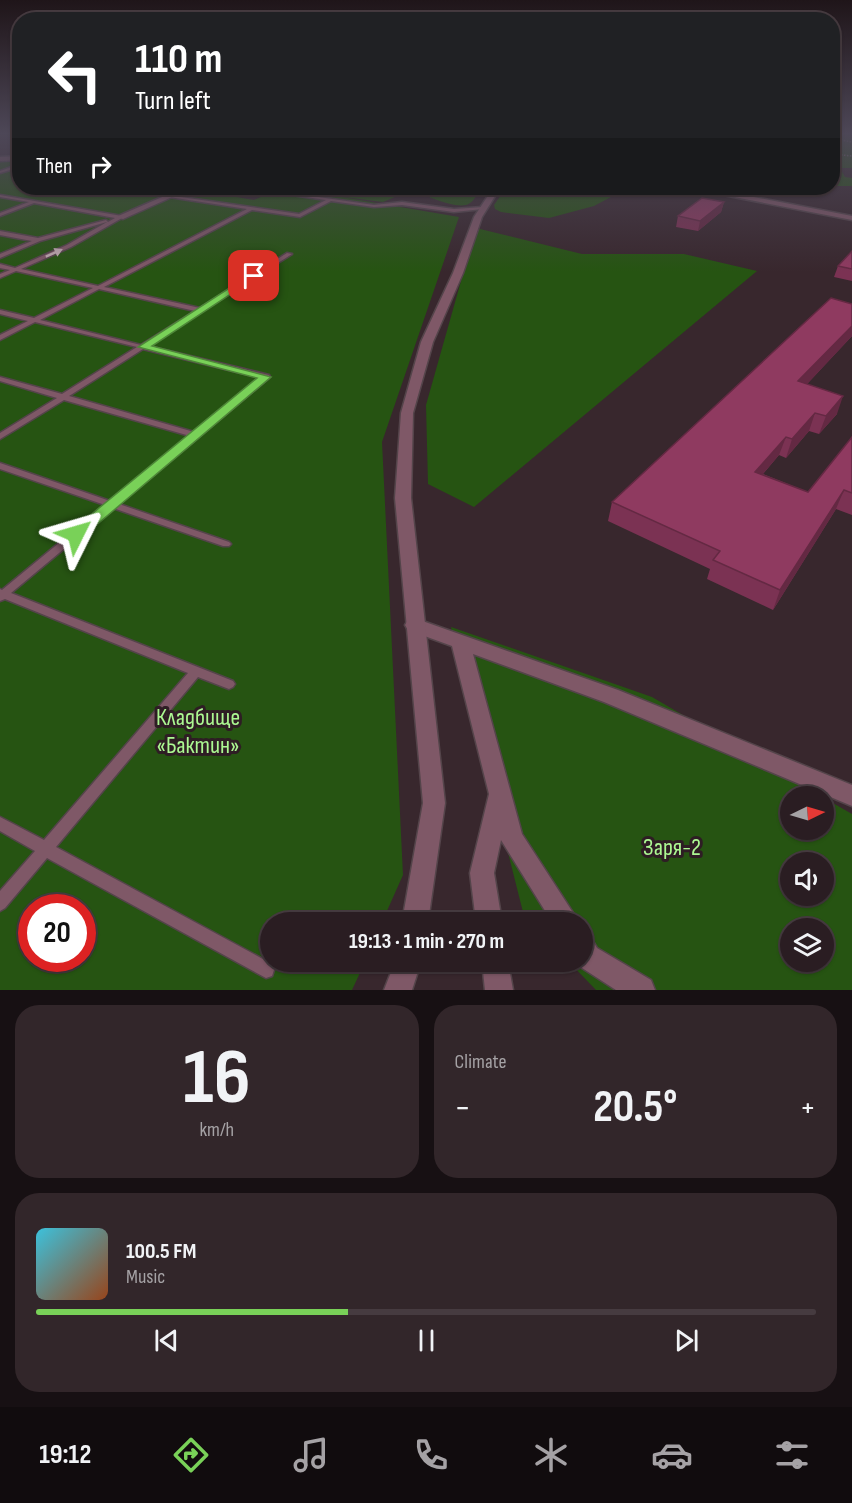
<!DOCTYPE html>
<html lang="en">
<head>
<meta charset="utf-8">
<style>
  body { margin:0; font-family:"Sofia Sans Condensed",sans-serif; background:#32262a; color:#f1f3f6; height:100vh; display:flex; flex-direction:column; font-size:22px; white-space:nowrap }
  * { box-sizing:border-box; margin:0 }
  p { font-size:20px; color:#a5a2a5 }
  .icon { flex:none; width:33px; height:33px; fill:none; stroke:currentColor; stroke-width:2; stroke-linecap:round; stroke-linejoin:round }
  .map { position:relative; height:990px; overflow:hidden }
  .drawer { display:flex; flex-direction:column; gap:15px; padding:15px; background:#171013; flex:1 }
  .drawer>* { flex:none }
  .guide { position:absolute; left:12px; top:12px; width:828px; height:183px; border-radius:24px; box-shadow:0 2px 4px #0004,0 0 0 2px #463b40; background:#202124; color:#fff; overflow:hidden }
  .needle { width:39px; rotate:85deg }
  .controls { position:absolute; left:780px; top:786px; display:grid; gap:12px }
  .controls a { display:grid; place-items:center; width:54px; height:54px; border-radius:50%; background:#2a1d22; box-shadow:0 2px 4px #0004,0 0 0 2px #463b40; font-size:30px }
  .speed { position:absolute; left:18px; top:894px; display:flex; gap:12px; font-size:30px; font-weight:700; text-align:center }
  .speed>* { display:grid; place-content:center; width:78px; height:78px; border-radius:50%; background:#2a1d22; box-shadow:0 2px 4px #0004,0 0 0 2px #463b40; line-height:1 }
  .speed .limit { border:9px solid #d22; background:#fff; color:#111 }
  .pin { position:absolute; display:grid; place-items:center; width:51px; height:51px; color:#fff; margin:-26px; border-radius:12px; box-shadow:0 3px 9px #0006 }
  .me { position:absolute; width:66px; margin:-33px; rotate:50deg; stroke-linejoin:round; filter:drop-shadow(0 0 4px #0008) }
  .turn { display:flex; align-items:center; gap:21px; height:126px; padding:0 24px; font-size:27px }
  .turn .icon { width:78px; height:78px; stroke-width:2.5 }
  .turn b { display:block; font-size:42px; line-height:51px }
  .then { display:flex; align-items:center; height:57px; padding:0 24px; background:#0003; gap:12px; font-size:22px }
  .big { font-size:45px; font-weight:700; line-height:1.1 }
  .drawer .widget { flex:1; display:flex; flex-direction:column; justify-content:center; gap:9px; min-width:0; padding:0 21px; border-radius:24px; background:#32262a }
  .drawer .dial { align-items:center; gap:0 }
  .dial b { font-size:78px; line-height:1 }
  .song { display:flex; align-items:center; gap:18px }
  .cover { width:72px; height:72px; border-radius:9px; background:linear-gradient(135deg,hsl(190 70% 55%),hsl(20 70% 35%)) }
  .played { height:6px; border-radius:3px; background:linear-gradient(90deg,#79d158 40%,#463b40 40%) }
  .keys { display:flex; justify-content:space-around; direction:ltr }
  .heat { display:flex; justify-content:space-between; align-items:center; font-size:33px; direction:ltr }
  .drawer .tiles { flex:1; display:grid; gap:15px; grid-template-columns:1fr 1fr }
  .widget:last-child { grid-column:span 2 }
  .trip { position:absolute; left:260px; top:912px; width:333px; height:60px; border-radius:30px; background:#2a1d22; box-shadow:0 2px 4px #0004,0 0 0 2px #463b40; font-weight:700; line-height:60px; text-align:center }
  .tab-bar { display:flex; height:96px; justify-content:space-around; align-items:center; background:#110c0e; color:#a5a2a5 }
  .tab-bar .icon { width:42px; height:42px }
  .tab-bar .current { color:#79d158 }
  .tab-bar b { font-size:27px; color:#f1f3f6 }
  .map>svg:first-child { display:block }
  .green { fill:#265412; fill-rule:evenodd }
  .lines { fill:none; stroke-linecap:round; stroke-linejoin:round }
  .service-casing { stroke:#54444a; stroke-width:3 }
  .minor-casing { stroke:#54444a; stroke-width:3 }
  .tertiary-casing { stroke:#54444a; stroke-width:3 }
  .path { stroke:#88797e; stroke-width:1.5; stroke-dasharray:1.5 1.5; stroke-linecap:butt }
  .service { fill:#7f5867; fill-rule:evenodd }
  .minor { fill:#7f5867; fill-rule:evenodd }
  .tertiary { fill:#7f5867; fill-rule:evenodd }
  .wall { fill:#7b3253 }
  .shaded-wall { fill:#642943 }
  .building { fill:#8f3a60; stroke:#642943; stroke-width:1.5 }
  .oneway { fill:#bfa8b0 }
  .route { fill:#79d158; stroke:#4f8839; stroke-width:1.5 }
  .labels { text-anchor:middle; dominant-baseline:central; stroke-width:6; stroke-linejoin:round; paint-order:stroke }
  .near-park-label { font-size:24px; fill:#acf892; stroke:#2e1d24 }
</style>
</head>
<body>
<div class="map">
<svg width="852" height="990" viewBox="0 0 852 990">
  <rect width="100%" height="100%" fill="#38272d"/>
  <g class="green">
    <path d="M832 134H852V168H840L845 177 852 178V186H833Z"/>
    <path d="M19 159 20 188H184L254 200 281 188H481C478 192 475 200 470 203 459 212 424 194 411 190L383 202 336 196 459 217 382 442 403 875 382 922H270V962H365L352 990H0V160ZM32 908H82V958H32Z"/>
    <path d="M506 188H628L594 206 549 218 501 212 495 209 494 205Z"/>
    <path d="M476 228 582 254H684L757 271 474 507 428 484 426 405Z"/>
    <path d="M451 627 652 697 822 796H790V830H824V798L852 814V990H596L569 962H582V922H533L523 912ZM790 862H824V896H790ZM790 928H824V962H790Z"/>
  </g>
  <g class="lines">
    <defs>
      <g id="service">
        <path d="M20 164V167L0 173V171Z"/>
        <path d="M277 191 374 205 402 202 454 209 483 207 485 208 483 209 454 212 402 205 374 207 331 201 300 217 252 210 104 287 200 308 287 253 292 254 148 346 269 375 270 377 119 504 229 542 231 544 229 546H223L113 508 11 593 233 681 235 684 233 687 229 689 198 677 56 847 272 964 274 970 272 976 266 978 47 858 5 908 0 911V891L35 851 0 831V817L44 840 188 673 5 599 0 601V589L2 590 105 505 0 469V463L110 501 190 436 64 400 0 439V433L57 398 0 381V377L62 394 137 347 35 322 0 340V335L28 321 0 314V310L34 318 93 288 16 271 0 278V274L10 270 0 268V264L15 268 67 245 107 222 40 241 0 258V254L32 241 0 235V231L38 238 106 220 108 222 115 218 34 203 0 216V213L29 202 0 197V195L122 216V218L71 247 21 269 98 286 247 209 169 197 167 195 299 214 326 200 279 193ZM99 289 195 311 141 345 40 320ZM143 349 261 378 194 432 69 396Z"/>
      </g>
      <g id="minor">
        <path d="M20 156V160L0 161V157Z"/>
        <path d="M183 188H192L123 219 116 217Z"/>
        <path d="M695 188H707L852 216V220L698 190Z"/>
        <path d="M414 618 618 690 852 785V806L604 702 473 654 522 834 579 922H552L501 840 494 873 502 922H476L470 873 489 794 452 646 408 630 405 625 408 620Z"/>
        <path d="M582 934 591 938 597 948 651 980 655 990H616L579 966 576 962H582Z"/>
        <path d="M482 962H508L513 990H485Z"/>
      </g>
      <g id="tertiary">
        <path d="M493 188H500L482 217 463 273 433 342 413 413 411 498 445 803 428 922H402L423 803 395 498 401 413 421 342 453 273 474 217Z"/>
        <path d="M395 962H421L412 990H384Z"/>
      </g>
    </defs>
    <use href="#service" class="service-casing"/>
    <use href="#minor" class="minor-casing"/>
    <use href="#tertiary" class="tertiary-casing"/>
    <g class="path">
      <path d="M832 138 852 142"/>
      <path d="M832 154 852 156"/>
    </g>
    <use href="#service" class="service"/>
    <use href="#minor" class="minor"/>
    <use href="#tertiary" class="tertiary"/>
  </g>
  <g class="wall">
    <path d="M724 202 721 212 698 231 676 227 678 216Z"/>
    <path d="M852 251V281L834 277 838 266Z"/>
    <path d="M852 304V336L807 384 837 414 819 434 809 431 786 458 779 455 763 474 808 492 852 437V515L836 509 773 610 707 579 710 569 608 521 612 502Z"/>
  </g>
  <g class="shaded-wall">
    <path d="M724 202 721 212 698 231 700 221Z"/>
    <path d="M852 326V336L793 399 798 381Z"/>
    <path d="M843 396 837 414 819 434 826 416Z"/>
    <path d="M815 413 809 431 786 458 792 439Z"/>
    <path d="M786 437 779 455 749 490 755 472Z"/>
    <path d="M844 490 836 509 773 610 780 590Z"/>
  </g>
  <g class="building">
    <path d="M702 198 724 202 700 221 678 216Z"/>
    <path d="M852 251V269L838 266Z"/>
    <path d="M831 298 852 304V326L798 381 843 396 826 416 815 413 792 439 786 437 755 472 808 492 852 437V493L844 490 780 590 713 560 720 551 612 502Z"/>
  </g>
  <defs><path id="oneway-solid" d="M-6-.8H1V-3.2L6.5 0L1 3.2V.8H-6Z" transform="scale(1.5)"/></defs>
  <use class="oneway" href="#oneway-solid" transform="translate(54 253) rotate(-24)"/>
  <linearGradient id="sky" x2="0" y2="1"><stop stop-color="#1f1519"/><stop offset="0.49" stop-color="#4d4757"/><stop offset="1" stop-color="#4d4757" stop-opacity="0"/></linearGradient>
  <rect width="852" height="272" fill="url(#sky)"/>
  <path class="route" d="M251 274 258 276 152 346 271 377 81 538H71L69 534 71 531 257 378 138 347Z"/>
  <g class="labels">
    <g class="near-park-label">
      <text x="198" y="717">Кладбище<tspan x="198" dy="28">«Бактин»</tspan></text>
      <text x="672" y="847">Заря-2</text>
    </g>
  </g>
</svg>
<div class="controls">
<a><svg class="needle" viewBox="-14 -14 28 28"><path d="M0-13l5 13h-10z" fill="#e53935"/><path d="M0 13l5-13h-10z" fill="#a5a2a5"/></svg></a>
<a><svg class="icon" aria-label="sound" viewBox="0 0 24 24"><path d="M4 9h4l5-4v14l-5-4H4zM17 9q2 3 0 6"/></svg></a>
<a><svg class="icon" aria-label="layers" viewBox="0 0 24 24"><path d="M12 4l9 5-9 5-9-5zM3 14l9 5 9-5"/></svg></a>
</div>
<div class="speed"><div class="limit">20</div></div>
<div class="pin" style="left:254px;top:276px;background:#d93025"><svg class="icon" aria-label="arrive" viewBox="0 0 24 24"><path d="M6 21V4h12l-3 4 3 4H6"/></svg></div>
<svg class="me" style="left:76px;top:534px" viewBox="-20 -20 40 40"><path d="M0-17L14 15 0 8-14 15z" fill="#79d158" stroke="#fff" stroke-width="4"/></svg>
<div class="trip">19:13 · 1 min · 270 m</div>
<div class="guide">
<div class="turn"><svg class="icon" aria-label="left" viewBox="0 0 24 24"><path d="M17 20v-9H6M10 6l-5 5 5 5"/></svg><div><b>110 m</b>Turn left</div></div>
<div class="then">Then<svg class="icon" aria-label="right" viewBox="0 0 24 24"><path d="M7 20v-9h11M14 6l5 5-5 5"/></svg></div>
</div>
</div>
<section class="drawer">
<div class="tiles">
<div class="widget dial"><b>16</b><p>km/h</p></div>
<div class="widget"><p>Climate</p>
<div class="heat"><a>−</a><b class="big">20.5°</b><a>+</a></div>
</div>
<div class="widget">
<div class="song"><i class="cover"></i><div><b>100.5 FM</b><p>Music</p></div></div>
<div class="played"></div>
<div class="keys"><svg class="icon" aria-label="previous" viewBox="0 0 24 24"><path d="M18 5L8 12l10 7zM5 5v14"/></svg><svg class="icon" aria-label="pause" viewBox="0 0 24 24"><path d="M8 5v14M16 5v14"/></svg><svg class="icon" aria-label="next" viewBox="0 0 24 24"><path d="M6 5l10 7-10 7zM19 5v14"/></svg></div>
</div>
</div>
</section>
<nav class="tab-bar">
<b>19:12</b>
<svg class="icon current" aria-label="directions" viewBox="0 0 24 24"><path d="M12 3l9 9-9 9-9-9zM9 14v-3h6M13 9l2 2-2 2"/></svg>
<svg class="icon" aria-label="music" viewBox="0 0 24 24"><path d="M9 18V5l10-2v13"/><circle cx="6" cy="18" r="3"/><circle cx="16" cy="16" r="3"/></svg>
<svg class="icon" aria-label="phone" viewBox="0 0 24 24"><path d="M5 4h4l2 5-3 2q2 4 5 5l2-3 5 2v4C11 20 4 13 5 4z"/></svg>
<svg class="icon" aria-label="climate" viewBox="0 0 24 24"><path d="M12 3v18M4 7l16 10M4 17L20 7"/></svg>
<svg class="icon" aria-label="car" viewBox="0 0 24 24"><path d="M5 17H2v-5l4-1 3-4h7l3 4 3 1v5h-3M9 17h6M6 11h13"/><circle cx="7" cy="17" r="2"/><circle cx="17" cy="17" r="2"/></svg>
<svg class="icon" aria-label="filters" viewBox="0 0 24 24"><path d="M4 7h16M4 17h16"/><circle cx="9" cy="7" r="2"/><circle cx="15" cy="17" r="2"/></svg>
</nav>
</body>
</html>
